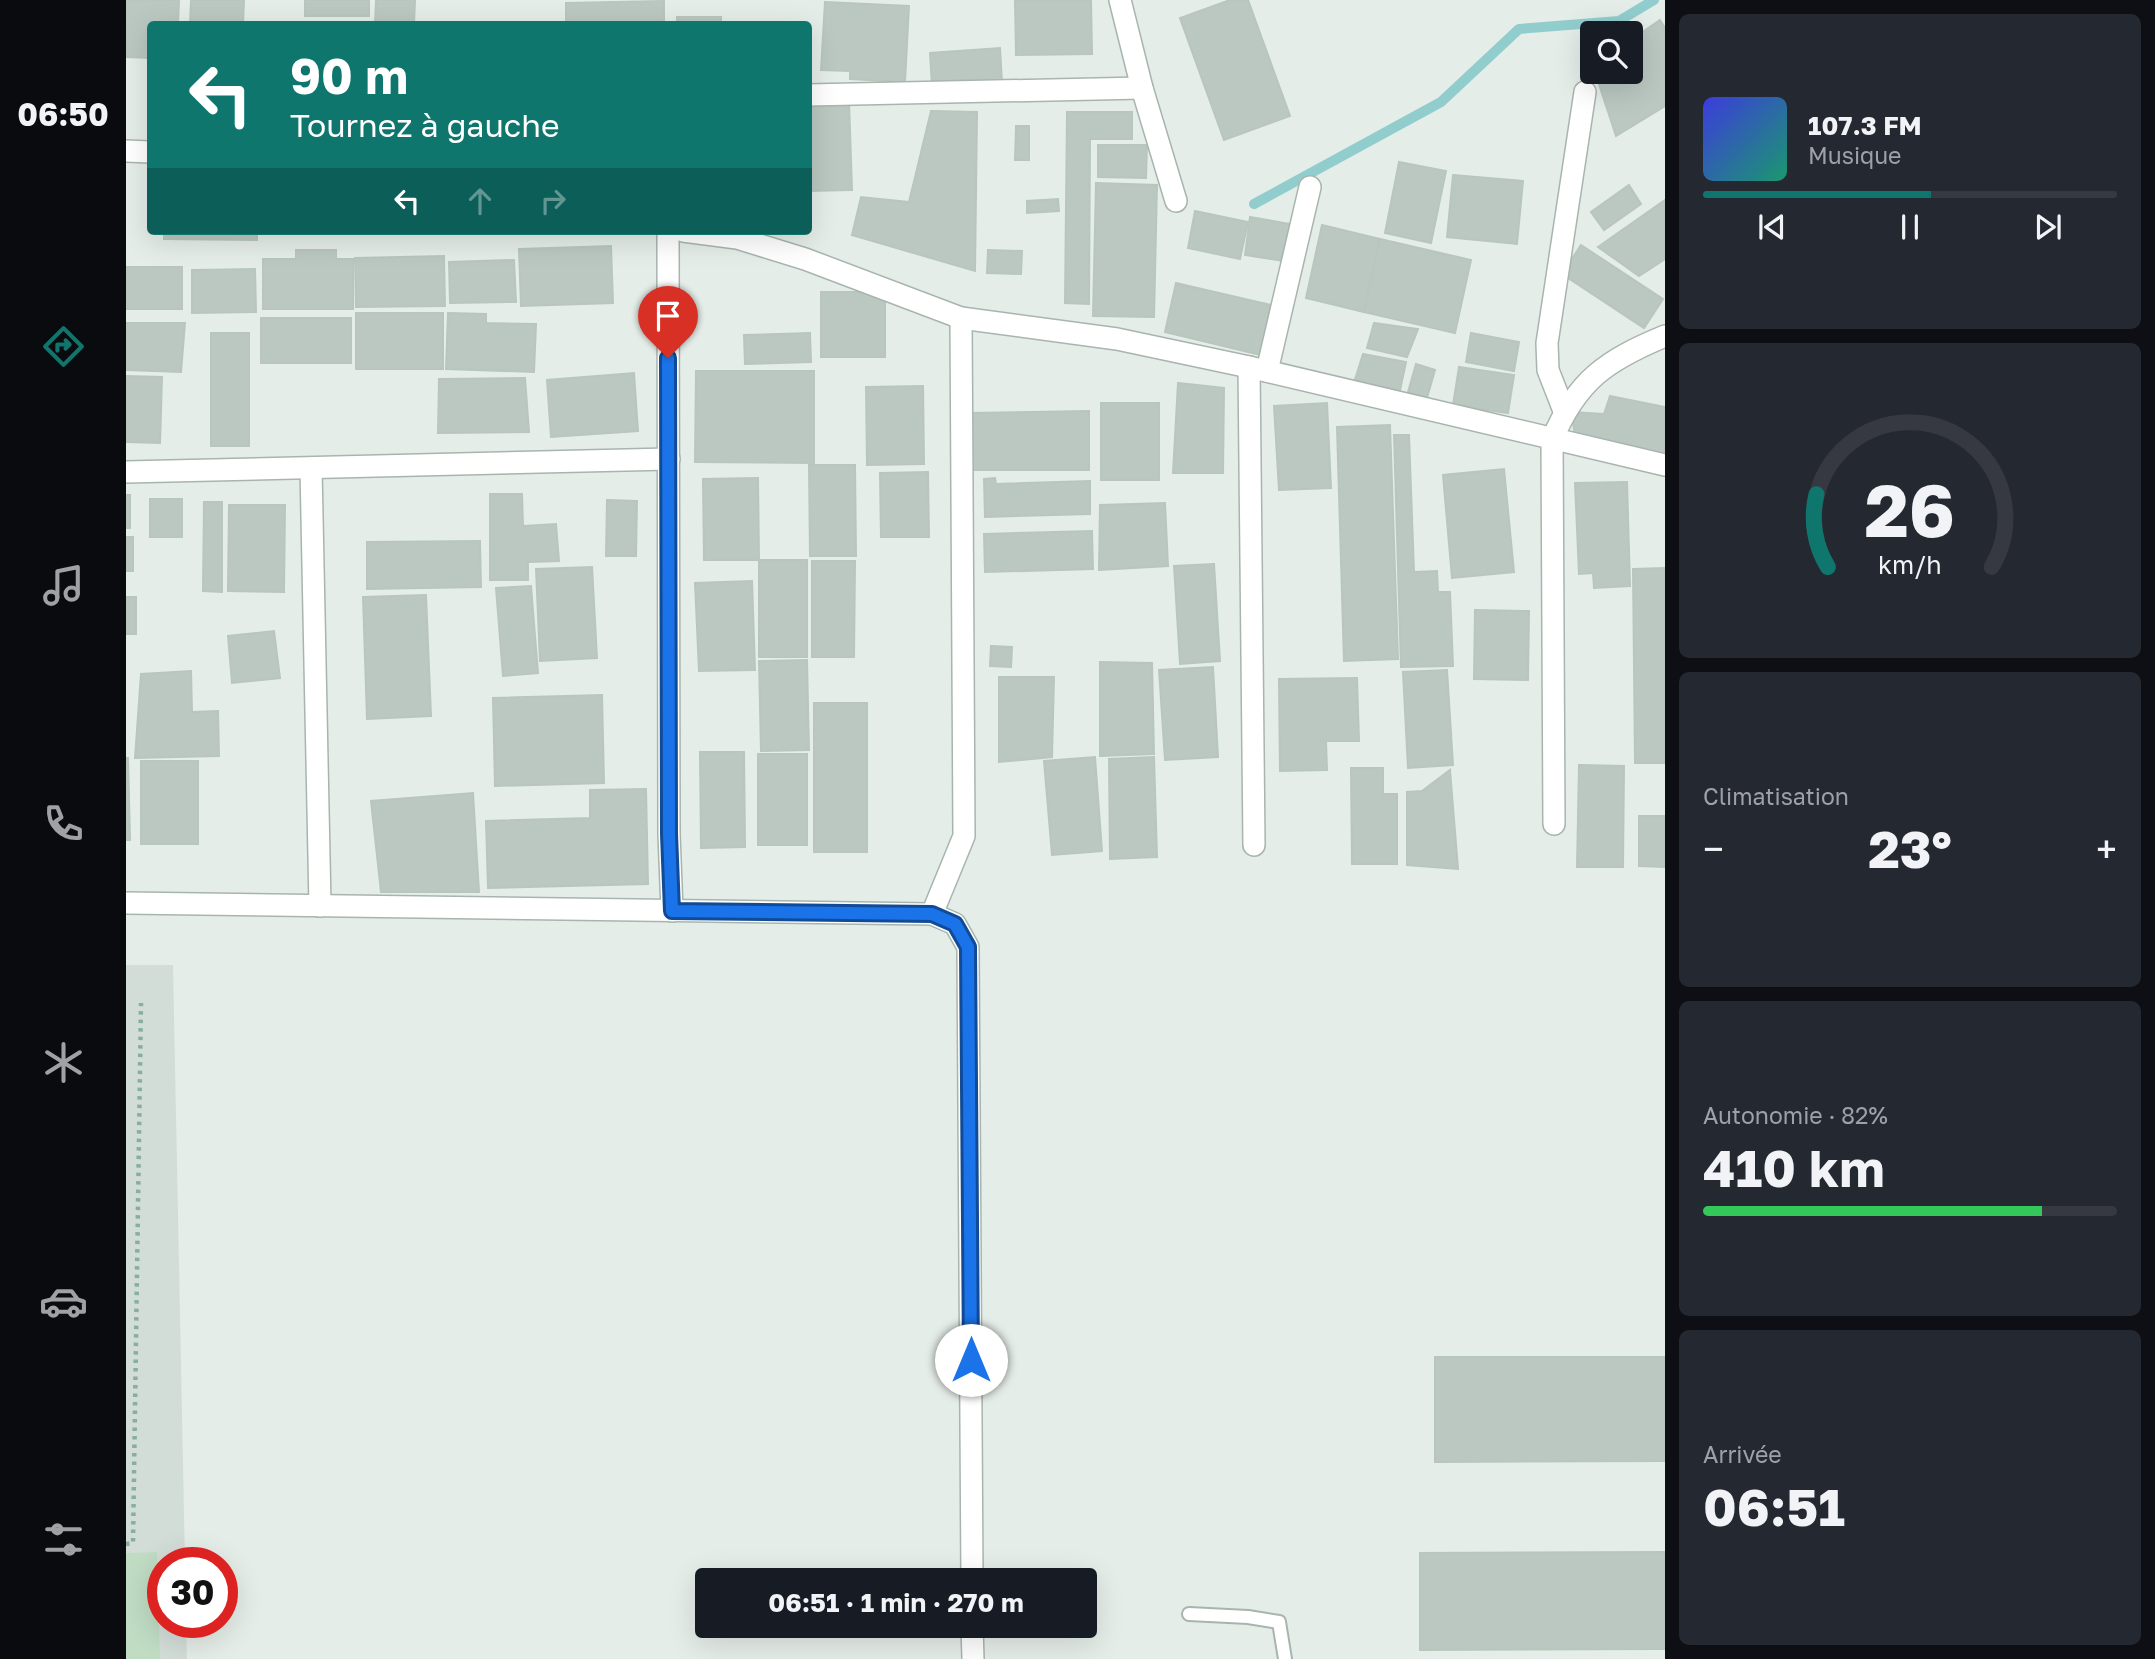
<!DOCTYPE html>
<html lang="fr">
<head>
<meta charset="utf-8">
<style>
  body { margin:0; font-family:"Golos Text",sans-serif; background:#242831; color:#f1f3f6; height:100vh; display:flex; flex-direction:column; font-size:26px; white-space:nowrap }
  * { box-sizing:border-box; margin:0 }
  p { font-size:23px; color:#9ea1a6 }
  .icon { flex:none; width:38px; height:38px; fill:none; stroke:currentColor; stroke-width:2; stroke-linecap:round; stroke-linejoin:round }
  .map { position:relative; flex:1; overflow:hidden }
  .side { display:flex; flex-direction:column; gap:14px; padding:14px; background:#0d0f14; width:490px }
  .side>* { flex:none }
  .hud { position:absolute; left:21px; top:21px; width:665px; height:214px; border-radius:7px; box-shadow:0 7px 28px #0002; background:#0f766e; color:#fff; overflow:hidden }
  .tools { position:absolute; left:1454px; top:21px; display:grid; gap:14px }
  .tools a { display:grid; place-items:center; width:63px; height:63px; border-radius:7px; background:#171b24; box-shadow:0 7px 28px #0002; font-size:35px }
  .speed { position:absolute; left:21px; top:1547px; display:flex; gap:14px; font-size:35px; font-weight:700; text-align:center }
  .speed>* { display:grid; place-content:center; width:91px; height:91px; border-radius:50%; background:#171b24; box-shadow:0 7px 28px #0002; line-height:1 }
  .speed .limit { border:10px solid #d22; background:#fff; color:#111 }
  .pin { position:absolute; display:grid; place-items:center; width:60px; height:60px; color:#fff; margin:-72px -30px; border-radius:50% 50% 50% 0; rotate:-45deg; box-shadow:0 0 7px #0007 }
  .pin .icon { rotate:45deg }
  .me { position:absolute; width:77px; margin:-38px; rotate:0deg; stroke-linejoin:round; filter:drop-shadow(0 0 5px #0008) }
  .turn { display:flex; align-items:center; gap:24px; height:147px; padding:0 28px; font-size:32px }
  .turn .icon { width:91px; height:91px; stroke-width:2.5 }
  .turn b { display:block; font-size:49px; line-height:60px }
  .lanes { display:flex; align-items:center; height:66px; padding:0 28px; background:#0003; justify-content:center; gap:35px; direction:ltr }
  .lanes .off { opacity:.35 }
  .big { font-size:52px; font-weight:700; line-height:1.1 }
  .side .tile { flex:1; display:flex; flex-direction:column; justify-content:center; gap:10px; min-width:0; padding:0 24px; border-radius:10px; background:#242831 }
  .side .dial { align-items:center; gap:0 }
  .dial svg { height:182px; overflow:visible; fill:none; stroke:#363941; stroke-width:7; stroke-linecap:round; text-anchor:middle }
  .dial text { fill:#f1f3f6; stroke:none }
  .song { display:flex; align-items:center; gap:21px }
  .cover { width:84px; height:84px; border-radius:10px; background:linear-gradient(135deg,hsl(240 70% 55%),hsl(160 70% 35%)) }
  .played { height:7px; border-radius:4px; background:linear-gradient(90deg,#0f766e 55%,#363941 55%) }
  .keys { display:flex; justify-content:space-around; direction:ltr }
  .heat { display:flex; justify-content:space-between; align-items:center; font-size:38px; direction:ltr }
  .charge { height:10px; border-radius:5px; background:linear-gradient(90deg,#34c759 82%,#363941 0) }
  .trip { position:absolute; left:569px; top:1568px; width:402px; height:70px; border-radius:7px; background:#171b24; box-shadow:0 7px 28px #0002; font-weight:700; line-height:70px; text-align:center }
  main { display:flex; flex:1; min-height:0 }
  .tabs { display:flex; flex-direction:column; width:126px; justify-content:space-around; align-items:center; background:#090b0e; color:#9ea1a6 }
  .tabs .icon { width:49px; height:49px }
  .tabs .on { color:#0f766e }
  .tabs b { font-size:32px; color:#f1f3f6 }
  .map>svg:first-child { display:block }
  .built { fill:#d3ddd7 }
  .green { fill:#c0dcc3 }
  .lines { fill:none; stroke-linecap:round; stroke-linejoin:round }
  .stream { stroke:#92cdcd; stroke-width:10 }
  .building { fill:#bac8c1; stroke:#b8c6be; stroke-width:2 }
  .lane-casing { stroke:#a8b5ae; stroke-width:16 }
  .street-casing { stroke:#a8b5ae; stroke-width:24 }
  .path { stroke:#88ae9c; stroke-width:4.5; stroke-dasharray:3.5 5; stroke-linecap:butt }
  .lane { stroke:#fff; stroke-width:12 }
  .street { stroke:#fff; stroke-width:21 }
  .route-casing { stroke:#114b97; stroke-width:18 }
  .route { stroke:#1a73e8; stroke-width:12 }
</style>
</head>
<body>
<main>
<nav class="tabs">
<b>06:50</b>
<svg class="icon on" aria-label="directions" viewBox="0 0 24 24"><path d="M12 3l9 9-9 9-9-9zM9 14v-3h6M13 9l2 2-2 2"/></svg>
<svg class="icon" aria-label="music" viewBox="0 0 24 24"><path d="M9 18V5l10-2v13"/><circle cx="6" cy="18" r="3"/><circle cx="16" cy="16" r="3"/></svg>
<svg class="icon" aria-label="phone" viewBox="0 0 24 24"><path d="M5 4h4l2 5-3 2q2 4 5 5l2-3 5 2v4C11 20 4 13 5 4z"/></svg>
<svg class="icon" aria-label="climate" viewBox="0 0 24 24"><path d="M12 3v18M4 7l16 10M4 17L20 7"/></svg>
<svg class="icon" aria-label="car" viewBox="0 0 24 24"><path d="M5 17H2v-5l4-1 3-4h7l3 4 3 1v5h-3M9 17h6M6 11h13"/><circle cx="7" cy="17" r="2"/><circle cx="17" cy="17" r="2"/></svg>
<svg class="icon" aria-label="filters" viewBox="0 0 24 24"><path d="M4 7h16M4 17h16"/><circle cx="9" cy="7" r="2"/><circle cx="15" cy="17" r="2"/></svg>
</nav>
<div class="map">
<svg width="1539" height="1659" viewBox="0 0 1539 1659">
  <rect width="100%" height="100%" fill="#e5ede8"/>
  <path class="built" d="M0 965H47L59 1563H37V1622H60L61 1659H0Z"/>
  <path class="green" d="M31 1552 34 1659H0V1553Z"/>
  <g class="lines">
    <path class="stream" d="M1128 204 1315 102 1393 29 1493 21 1528 0"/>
  </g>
  <g class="building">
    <path d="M0 0H53L52 24H24V58L0 57Z"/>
    <path d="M65 0H118L117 24H64Z"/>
    <rect x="179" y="0" width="64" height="16"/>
    <path d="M250 0H289L288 24H249Z"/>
    <path d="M889 0H965L966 54 890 55Z"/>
    <path d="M1104 0H1122L1164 116 1098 140 1054 18Z"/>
    <path d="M538 1V24H440V3Z"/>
    <path d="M699 2 783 6 779 82 724 79V71L695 70Z"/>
    <rect x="551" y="17" width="44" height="7"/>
    <path d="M1534 20 1539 28V106L1490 136 1469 72H1505V40Z"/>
    <path d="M874 48 876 82 806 86 804 53Z"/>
    <path d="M723 101 726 190 682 191V103Z"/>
    <path d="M805 111 851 112 849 271 726 235 735 197 783 202Z"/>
    <path d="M941 112H1006V139H964L963 304 939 303Z"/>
    <path d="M890 126H903V160H889Z"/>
    <path d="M972 145H1021L1020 178 972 177Z"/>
    <path d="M1273 162 1320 171 1305 243 1259 233Z"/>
    <path d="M1327 175 1397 181 1391 244 1321 237Z"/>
    <path d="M970 183 1031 185 1028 317 967 316Z"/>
    <path d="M1503 185 1515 204 1478 230 1465 212Z"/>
    <path d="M932 199 933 211 901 213V201Z"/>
    <path d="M1539 200V259L1513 276 1472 247Z"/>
    <path d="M1069 211 1122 222 1114 259 1062 248Z"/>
    <path d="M1124 217 1164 224 1158 261 1119 255Z"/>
    <path d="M1196 225 1254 239 1238 312 1180 298Z"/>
    <path d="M38 231H131V240L38 239Z"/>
    <path d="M1254 239 1345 260 1329 333 1238 312Z"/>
    <path d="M1455 245 1537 299 1518 328 1436 274Z"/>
    <path d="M485 246 487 303 395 306 393 249Z"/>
    <path d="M170 250H210V259H227V309H137V259H170Z"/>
    <path d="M862 250 896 251 895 274 861 273Z"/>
    <path d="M318 256 319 306 230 307 229 258Z"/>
    <path d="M388 260 390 302 324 303 323 262Z"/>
    <rect x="0" y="267" width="56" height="42"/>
    <path d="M129 269 130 312 66 313V270Z"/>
    <path d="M1050 283 1154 307 1143 357 1039 332Z"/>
    <rect x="695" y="292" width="64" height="65"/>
    <rect x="230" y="313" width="87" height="56"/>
    <path d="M322 313 360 314V323L410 324 408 372 320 369Z"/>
    <rect x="135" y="318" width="90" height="45"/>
    <path d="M0 323H59L55 372 0 370Z"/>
    <path d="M1248 323 1292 329 1281 357 1241 348Z"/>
    <rect x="85" y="333" width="38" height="113"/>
    <path d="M684 333 685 362 619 364 618 335Z"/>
    <path d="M1345 333 1393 342 1388 371 1340 362Z"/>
    <path d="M1237 354 1280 362 1273 395 1227 386Z"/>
    <path d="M1290 364 1309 370 1301 398 1282 392Z"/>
    <path d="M1333 367 1388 375 1382 413 1327 405Z"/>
    <path d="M570 371H688V463L569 462Z"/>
    <path d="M508 373 512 431 425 437 421 380Z"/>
    <path d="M0 376 36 377 34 443 0 442Z"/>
    <path d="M399 378 403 432 312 433 313 379Z"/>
    <path d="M1052 383 1098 388 1097 473H1047Z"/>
    <path d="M797 386 798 464 741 465 740 387Z"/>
    <path d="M1484 396 1539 407V462L1449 439 1446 412 1478 414Z"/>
    <rect x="975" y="403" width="58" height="77"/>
    <path d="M1201 403 1205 488 1153 490 1148 406Z"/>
    <path d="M963 411V470H845L842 413Z"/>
    <path d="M1264 425 1272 659 1218 661 1211 427Z"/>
    <path d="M1268 435H1283L1288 572 1311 571 1312 592H1324L1327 666 1275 667Z"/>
    <path d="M683 465H729L730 556H684Z"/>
    <path d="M1378 469 1388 572 1326 578 1317 475Z"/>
    <path d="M802 472 803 537H755L754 473Z"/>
    <path d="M632 478 633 560H578L577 479Z"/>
    <path d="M869 478 870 484 964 481V514L859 517 858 479Z"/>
    <path d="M1501 482 1504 586 1468 588 1467 573 1453 574 1449 483Z"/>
    <path d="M364 494H396L397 526 430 524 433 561 402 562V580H364Z"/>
    <rect x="0" y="495" width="4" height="33"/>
    <rect x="24" y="499" width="32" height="38"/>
    <path d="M481 500 511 501 510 556H480Z"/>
    <path d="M78 502H96V592L77 591Z"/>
    <path d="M1039 503 1042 566 973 570 974 505Z"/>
    <path d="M103 505H159L158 592 102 591Z"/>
    <path d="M966 531 967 569 859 572 858 534Z"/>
    <rect x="0" y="537" width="7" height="34"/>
    <path d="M354 541 355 587 241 589V542Z"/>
    <rect x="633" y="560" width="48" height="97"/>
    <path d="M686 561H729L728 657H686Z"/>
    <path d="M1088 564 1094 661 1054 664 1048 566Z"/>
    <path d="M466 567 471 658 414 661 410 569Z"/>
    <path d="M1539 568V763H1509L1507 569Z"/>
    <path d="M626 581 629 670 573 671 569 583Z"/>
    <path d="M405 586 412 673 377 676 370 588Z"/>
    <path d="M300 595 305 716 241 719 237 597Z"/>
    <rect x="0" y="597" width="10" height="37"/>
    <path d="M1349 610 1403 611 1402 680 1348 679Z"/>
    <path d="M148 631 154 678 106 683 102 636Z"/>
    <path d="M865 646 886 647 885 667 864 666Z"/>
    <path d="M681 660 683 750 635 751 633 661Z"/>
    <path d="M974 662 1026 663 1028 754 974 756Z"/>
    <path d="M1087 667 1092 757 1039 760 1033 670Z"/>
    <path d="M1321 670 1327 765 1282 768 1277 672Z"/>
    <path d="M65 671 66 712 92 711 93 756 9 758 15 674Z"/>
    <path d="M873 677H928L926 757 873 762Z"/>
    <path d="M1231 678 1233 741H1200L1201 770 1154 771 1153 679Z"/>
    <path d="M476 695 478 783 369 786 367 698Z"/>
    <rect x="688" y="703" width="53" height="149"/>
    <path d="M574 752H618L619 847 575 848Z"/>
    <rect x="632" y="754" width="49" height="91"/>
    <path d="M969 757 976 851 926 855 918 761Z"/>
    <path d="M1028 757 1031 857 984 859 983 759Z"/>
    <path d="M0 758H2L4 840H0Z"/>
    <rect x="15" y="761" width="57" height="83"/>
    <path d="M1453 765 1498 766 1497 867H1451Z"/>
    <path d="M1225 768H1257V794H1271V864H1226Z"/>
    <path d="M1324 770 1332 869 1281 865V792L1296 791Z"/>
    <path d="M520 789 522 884 362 888 360 821 464 818V790Z"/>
    <path d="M347 793 353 892H255L245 801Z"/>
    <path d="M1513 816H1539V867L1513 866Z"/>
    <path d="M1309 1357H1539V1461L1309 1462Z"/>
    <path d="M1539 1552V1649L1294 1650V1553Z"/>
  </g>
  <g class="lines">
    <defs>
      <path id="lane" d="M1063 1614 1122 1617 1153 1622 1159 1659"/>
      <g id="street">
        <path d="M994 0 1016 88 1050 201"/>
        <path d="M682 95 1016 88"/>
        <path d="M0 151 24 152"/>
        <path d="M542 231 543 834 546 911"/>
        <path d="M557 231 611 238 679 259 835 318 991 339 1123 367 1539 465"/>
        <path d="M1123 367 1128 845"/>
        <path d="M1141 371 1184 187"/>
        <path d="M1438 411 1422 370 1421 343 1459 92"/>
        <path d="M185 468 194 906"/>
        <path d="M0 472 543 459"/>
        <path d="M1428 824 1426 440C1451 380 1481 360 1539 336"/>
        <path d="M0 903 806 914 829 924 842 947 846 1580"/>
        <path d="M806 914 838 836 835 318"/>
        <path d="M846 1626 847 1659"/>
      </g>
    </defs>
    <use href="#lane" class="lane-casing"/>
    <use href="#street" class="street-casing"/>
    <path class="path" d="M0 1544 7 1543 15 1003"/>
    <use href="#lane" class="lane"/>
    <use href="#street" class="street"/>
  </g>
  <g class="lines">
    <defs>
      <path id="route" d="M542 358 543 834 546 911 806 914 829 924 842 947 845 1360"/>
    </defs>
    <use href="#route" class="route-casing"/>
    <use href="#route" class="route"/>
  </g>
</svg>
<div class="tools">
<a><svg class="icon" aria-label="search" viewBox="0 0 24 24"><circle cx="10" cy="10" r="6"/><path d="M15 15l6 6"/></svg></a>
</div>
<div class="speed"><div class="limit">30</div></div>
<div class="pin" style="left:542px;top:358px;background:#d93025"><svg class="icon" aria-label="arrive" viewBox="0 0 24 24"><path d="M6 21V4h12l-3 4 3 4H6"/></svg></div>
<svg class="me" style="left:845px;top:1360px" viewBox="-20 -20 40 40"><circle r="19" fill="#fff"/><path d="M0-13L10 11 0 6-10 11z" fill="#1a73e8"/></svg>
<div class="trip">06:51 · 1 min · 270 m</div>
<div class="hud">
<div class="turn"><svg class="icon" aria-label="left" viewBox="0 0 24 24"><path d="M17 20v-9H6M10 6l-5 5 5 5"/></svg><div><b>90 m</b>Tournez à gauche</div></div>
<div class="lanes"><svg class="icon" aria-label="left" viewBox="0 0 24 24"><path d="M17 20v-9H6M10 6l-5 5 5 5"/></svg><svg class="icon off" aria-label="ahead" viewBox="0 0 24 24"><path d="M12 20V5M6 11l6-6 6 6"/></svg><svg class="icon off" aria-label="right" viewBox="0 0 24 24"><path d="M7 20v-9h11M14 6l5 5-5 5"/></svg></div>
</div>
</div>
<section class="side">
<div class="tile">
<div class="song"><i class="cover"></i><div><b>107.3 FM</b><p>Musique</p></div></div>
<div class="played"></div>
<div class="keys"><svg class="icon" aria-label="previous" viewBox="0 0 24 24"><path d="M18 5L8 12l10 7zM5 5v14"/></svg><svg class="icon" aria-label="pause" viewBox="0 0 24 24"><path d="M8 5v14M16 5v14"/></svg><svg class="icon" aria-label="next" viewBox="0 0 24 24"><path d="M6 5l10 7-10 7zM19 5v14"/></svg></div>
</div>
<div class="tile dial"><svg viewBox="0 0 100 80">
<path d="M14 69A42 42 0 1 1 86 69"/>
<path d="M14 69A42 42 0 0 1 9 37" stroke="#0f766e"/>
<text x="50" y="56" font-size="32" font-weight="700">26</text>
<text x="50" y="72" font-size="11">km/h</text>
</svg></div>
<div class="tile"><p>Climatisation</p>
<div class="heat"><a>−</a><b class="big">23°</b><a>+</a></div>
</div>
<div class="tile"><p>Autonomie · 82%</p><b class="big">410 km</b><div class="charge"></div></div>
<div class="tile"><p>Arrivée</p><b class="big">06:51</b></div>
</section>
</main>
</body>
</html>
